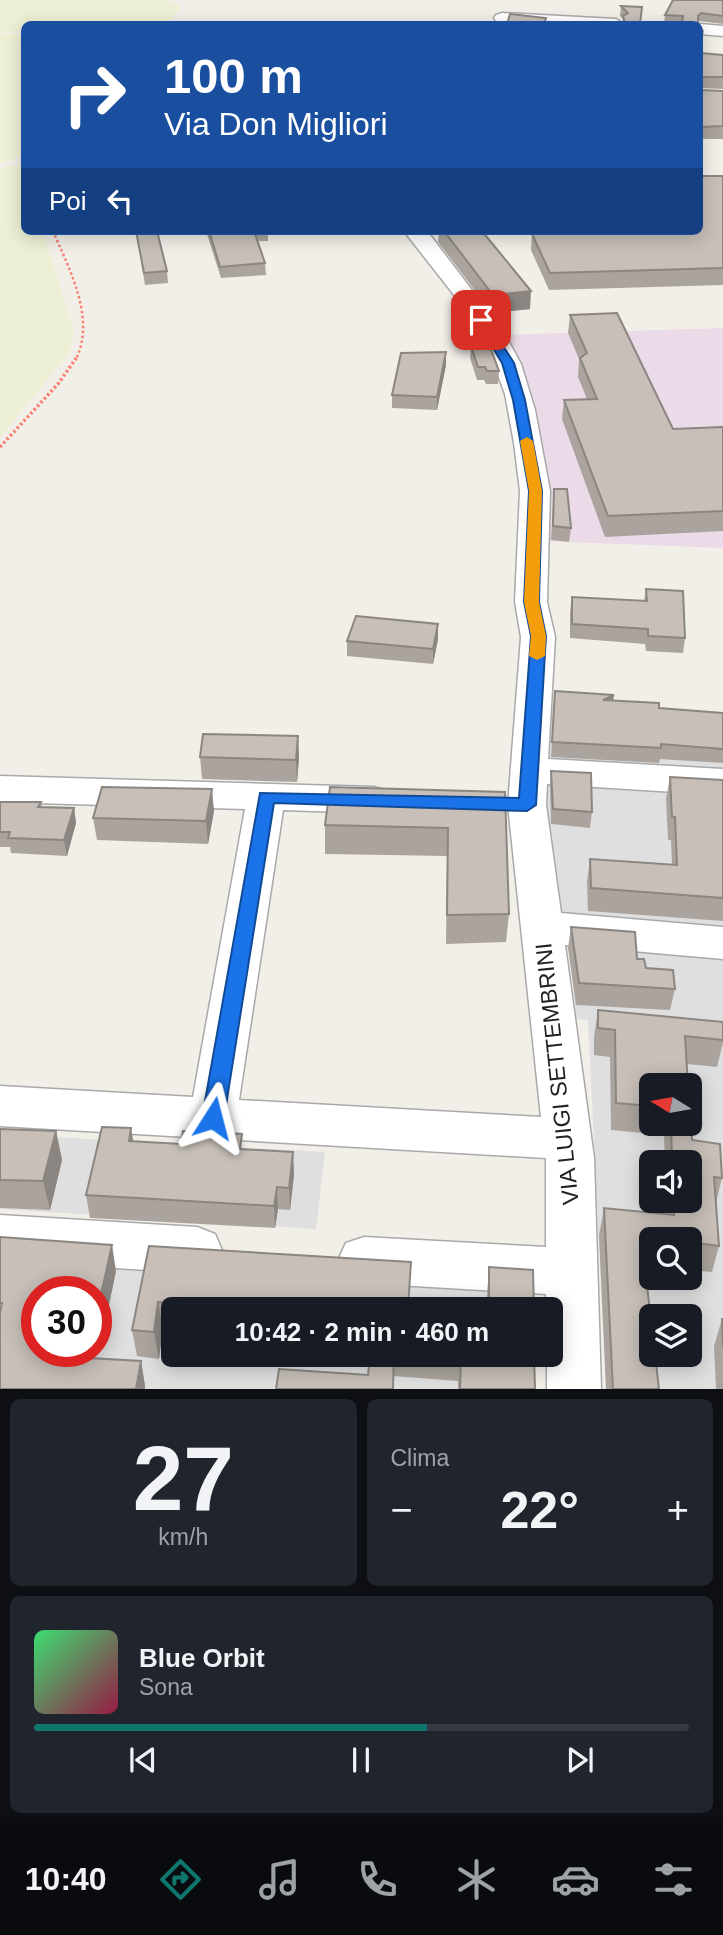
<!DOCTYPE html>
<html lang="it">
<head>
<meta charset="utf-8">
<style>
  body { margin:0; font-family:Arial,sans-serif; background:#20242c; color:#f1f3f6; height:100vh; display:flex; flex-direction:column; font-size:26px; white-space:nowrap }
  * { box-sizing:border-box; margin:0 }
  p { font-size:23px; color:#9ea1a6 }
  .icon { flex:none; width:38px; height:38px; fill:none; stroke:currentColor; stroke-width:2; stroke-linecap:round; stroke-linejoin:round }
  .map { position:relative; height:1389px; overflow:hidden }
  .side { display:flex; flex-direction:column; gap:10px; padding:10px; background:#0d0f14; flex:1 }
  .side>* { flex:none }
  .guide { position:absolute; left:21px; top:21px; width:682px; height:214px; border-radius:10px; box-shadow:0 4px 18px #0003; background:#1a4fa0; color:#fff; overflow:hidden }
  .needle { width:46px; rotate:281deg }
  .buttons { position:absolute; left:639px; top:1073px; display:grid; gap:14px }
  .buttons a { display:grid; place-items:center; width:63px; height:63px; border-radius:10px; background:#171b24; box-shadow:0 4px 18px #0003; font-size:35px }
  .speed { position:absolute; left:21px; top:1276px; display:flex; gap:14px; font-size:35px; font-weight:700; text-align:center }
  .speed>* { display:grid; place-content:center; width:91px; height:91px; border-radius:50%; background:#171b24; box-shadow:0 4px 18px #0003; line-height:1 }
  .speed .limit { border:10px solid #d22; background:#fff; color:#111 }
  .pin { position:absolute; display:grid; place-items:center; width:60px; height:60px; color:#fff; margin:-30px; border-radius:14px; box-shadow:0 4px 10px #0006 }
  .me { position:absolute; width:77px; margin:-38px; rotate:9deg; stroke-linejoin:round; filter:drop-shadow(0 0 5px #0008) }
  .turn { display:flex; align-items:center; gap:24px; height:147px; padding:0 28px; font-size:32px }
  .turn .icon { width:91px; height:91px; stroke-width:2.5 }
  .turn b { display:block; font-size:49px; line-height:60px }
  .then { display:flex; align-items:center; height:66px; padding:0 28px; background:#0003; gap:14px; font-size:26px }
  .big { font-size:52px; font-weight:700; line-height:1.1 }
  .side .card { flex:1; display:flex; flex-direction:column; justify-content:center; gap:10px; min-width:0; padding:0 24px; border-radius:10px; background:#20242c }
  .side .dial { align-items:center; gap:0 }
  .dial b { font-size:91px; line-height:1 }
  .song { display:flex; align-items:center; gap:21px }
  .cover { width:84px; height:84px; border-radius:10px; background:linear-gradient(135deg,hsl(140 70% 55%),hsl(340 70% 35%)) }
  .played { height:7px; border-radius:4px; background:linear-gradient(90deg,#0f766e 60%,#363941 60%) }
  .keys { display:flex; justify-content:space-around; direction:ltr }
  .heat { display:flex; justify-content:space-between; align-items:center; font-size:38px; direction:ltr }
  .side .tiles { flex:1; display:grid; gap:10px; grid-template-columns:1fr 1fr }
  .card:last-child { grid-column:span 2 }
  .trip { position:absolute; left:161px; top:1297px; width:402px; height:70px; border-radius:10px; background:#171b24; box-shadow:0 4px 18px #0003; font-weight:700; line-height:70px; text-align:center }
  .tab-bar { display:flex; height:112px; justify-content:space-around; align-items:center; background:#090b0e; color:#9ea1a6 }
  .tab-bar .icon { width:49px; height:49px }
  .tab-bar .selected { color:#0f766e }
  .tab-bar b { font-size:32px; color:#f1f3f6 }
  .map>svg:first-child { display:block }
  .residential { fill:#e0dfdf; fill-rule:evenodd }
  .industrial { fill:#ebdbe8 }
  .farmland { fill:#eef0d5 }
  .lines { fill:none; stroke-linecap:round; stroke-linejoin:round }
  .minor-casing { stroke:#a9a9a9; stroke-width:3 }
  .path-far1 { stroke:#fa8072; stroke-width:2.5; stroke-dasharray:2.5 2.5; stroke-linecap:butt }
  .path { stroke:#fa8072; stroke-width:3.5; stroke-dasharray:2.5 2.5; stroke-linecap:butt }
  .minor { fill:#fff; fill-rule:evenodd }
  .wall { fill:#aba49e }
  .shaded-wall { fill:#8b8681 }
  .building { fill:#c7bfb8; stroke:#8b8681; stroke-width:2 }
  .route { fill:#1a73e8; stroke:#114b97; stroke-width:2 }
  .slow { fill:#f59e0b }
  .labels { text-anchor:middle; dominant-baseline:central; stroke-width:7; stroke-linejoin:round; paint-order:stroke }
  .near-street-label { font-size:23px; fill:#222; stroke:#fff }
</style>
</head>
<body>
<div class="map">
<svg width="723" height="1389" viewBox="0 0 723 1389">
  <rect width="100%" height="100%" fill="#f2efe9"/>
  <g class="residential">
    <path d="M548 705 723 716V929L563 913 545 837Z"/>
    <path d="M570 943 723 959V1389H606L588 1020 575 1019ZM651 1085H690V1124H651ZM651 1162H690V1200H651ZM651 1239H690V1278H651ZM651 1316H690V1354H651Z"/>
    <path d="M0 1134 325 1152 316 1229 0 1209Z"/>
    <path d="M0 1259 528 1294V1309H173V1354L529 1355V1389H0ZM37 1292H96V1351H37Z"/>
  </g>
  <path class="industrial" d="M723 328V548L542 541 499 335Z"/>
  <g class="farmland">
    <path d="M0 0H167L178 5 180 9 166 24H24V31L0 33Z"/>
    <path d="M24 33V152L15 159 0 163V35Z"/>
    <path d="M13 165 21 167 24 175V231H43L74 331 70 349 65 358 0 438V168Z"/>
  </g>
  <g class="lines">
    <defs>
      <g id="minor">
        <path d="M502 13 616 19 624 24H536L496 21 494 18 496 15Z"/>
        <path d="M699 24H700L723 26V36L700 34Z"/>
        <path d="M404 231H427L503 331 521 364 535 410 550 491 547 602 555 637 548 759 723 769V795L547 784 546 805 561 913 723 927V959L565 945 594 1158 601 1389H547V1354H551V1309H546V1294L364 1283 346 1277 338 1260 346 1243 364 1237 546 1247V1158L0 1126V1086L193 1097 245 809 0 802V776L374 787 387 791 393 800 387 809 374 813 283 810 239 1100 541 1117 508 805 521 637 515 602 520 491 514 443 505 394 488 348 458 300Z"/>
        <path d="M0 1215 197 1227 215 1234 222 1250 215 1266 197 1273 0 1261Z"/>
      </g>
    </defs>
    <use href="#minor" class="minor-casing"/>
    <path class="path-far1" d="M53 231C69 269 96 318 76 359"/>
    <path class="path" d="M0 447 58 384 77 357"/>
    <use href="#minor" class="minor"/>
  </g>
  <g class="wall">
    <path d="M723 0V24L700 21 698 23V24H664L665 15Z"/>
    <path d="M621 6 640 24H622L623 19 620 16Z"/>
    <path d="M700 27 704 30 703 38H700Z"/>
    <path d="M723 55V89L700 88V57Z"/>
    <path d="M700 90 723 91V139H700Z"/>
    <path d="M723 176V285L549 290 531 250 532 234 587 233V231H700Z"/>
    <path d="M136 231 167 271 168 283 145 285Z"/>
    <path d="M206 231H268V241H258L265 263 266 275 221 278Z"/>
    <path d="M439 231H482L530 309 492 313 438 242Z"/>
    <path d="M570 315 673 429 723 427V531L605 537 562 419 564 400 587 399 578 377 579 359 568 333Z"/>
    <path d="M471 346 499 371 498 384H486L484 380H477L470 358Z"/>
    <path d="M446 365 437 410 392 408V395Z"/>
    <path d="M554 489 571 528 569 542 551 540Z"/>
    <path d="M646 589 685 638 683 653 646 651 645 644 570 638V612L572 597 644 601Z"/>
    <path d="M438 624V639L433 664 347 656V641Z"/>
    <path d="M555 691 659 708 723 713V763L660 759 659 763 551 757Z"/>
    <path d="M298 736 299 758 297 782 202 779 200 757Z"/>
    <path d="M551 771 592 812 590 828 551 824 550 786Z"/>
    <path d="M670 777 723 780V921L588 911 587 882 590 859 672 865 671 840H668L666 799Z"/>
    <path d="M505 792 509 914 506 942 446 944 447 856 325 854V825Z"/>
    <path d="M0 802H41L42 807 74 808 76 823 67 856 11 853 10 847H0Z"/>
    <path d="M214 811 208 844 97 840 93 818Z"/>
    <path d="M571 927 637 959 646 968 675 989 670 1010 576 1005 568 948Z"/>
    <path d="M598 1010 723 1022V1043L717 1067 687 1064 651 1085V1124H690L692 1140 722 1178 716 1203 719 1246 712 1272 690 1270V1239H651V1265L645 1264 659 1389H606L599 1235 604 1208 667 1214 666 1200H690V1162H665L664 1135 611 1130 610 1057 594 1055V1037Z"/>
    <path d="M0 1129 56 1131 62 1160 50 1210 0 1208Z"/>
    <path d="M133 1141 293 1152 294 1175 290 1210 278 1209 275 1228 90 1218 86 1195Z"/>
    <path d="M0 1237 116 1271 102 1338 96 1337V1292H37V1351H50L49 1355 141 1361 145 1386 0 1389Z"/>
    <path d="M149 1246 409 1308 434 1309H173V1329L163 1328 159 1359 137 1356 132 1330Z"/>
    <path d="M489 1267 534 1309H486Z"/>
    <path d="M722 1319H723V1389H716L714 1346Z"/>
    <path d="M370 1354H534L535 1389H458V1381L393 1376 368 1375Z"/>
  </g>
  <g class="shaded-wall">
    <path d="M531 291 530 309 492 313 493 295Z"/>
    <path d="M446 352V365L437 410V397Z"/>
    <path d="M438 624V639L433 664V649Z"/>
    <path d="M614 695 612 709 603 700Z"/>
    <path d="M298 736 299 758 297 782 296 760Z"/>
    <path d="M212 789 214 811 208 844 206 821Z"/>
    <path d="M74 808 76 823 67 856 64 840Z"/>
    <path d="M131 1128 135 1151 129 1141Z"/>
    <path d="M56 1131 62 1160 50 1210 43 1181Z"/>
    <path d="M293 1152 294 1175 290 1210 289 1188Z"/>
    <path d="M277 1187 278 1209 275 1228 274 1206Z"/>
    <path d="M112 1245 116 1271 102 1338 97 1312Z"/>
    <path d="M158 1302 163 1328 159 1359 154 1332Z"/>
    <path d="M38 1351H50L44 1380 37 1355Z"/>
    <path d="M141 1361 145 1386V1389H136Z"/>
  </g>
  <g class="building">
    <path d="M673 0H723V16L701 13 698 16V24H682L683 16 665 15Z"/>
    <path d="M621 6 642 7 640 24H625L623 16 628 13Z"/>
    <path d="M510 14 546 18 544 24H507Z"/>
    <path d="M701 53 723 55V77H700V57Z"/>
    <path d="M700 90 723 91V126L700 127Z"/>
    <path d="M700 176H723V268L550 273 532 234 598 232 597 231H700Z"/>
    <path d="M136 231H157L167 271 144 273Z"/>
    <path d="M209 231H254L265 263 220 267Z"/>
    <path d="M444 231H482L531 291 493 295Z"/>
    <path d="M617 313 673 429 723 427V511L608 516 564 400 597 399 580 358 587 353 570 315Z"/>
    <path d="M489 344 499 371H487L485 367H478L471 346Z"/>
    <path d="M446 352 437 397 392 395 401 353Z"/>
    <path d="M554 489H567L571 528 553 526Z"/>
    <path d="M646 589 683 591 685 638 648 636V629L572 624V597L647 601Z"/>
    <path d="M356 616 438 624 433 649 347 641Z"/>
    <path d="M555 691 614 695 603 700 659 703V708L723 713V749L661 744V748L552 742Z"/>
    <path d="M203 734 298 736 296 760 200 757Z"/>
    <path d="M551 771 591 773 592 812 553 809Z"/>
    <path d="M670 777 723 780V898L591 888 590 859 677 865 675 817H672Z"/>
    <path d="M102 787 212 789 206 821 93 818Z"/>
    <path d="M330 787 505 792 509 914 447 915 448 828 325 825Z"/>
    <path d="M0 802H41L38 807 74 808 64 840 8 838 10 832H0Z"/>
    <path d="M571 927 635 932 637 959H644L646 968 673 970 675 989 579 983Z"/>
    <path d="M598 1010 723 1022V1040L685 1036 688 1085H651V1106L616 1103 615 1030 598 1028Z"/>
    <path d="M690 1102 692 1140 720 1144 722 1178 714 1177 719 1246 690 1242V1239H662L641 1237 651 1319V1354H655L659 1389H613L604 1208 674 1215 673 1200H690V1162H672L671 1124H690Z"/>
    <path d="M102 1127 131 1128 129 1141 181 1144 183 1131 242 1134 240 1149 293 1152 289 1188 277 1187 274 1206 86 1195Z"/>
    <path d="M0 1129 56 1131 43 1181 0 1180Z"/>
    <path d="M0 1237 112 1245 97 1312 96 1292H37V1355L141 1361 136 1389H0V1313L2 1303H0Z"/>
    <path d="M149 1246 411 1262 408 1308 434 1309H229L230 1307 158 1302 154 1332 132 1330Z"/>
    <path d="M489 1267 533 1270 534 1309H489Z"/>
    <path d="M722 1319H723V1347Z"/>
    <path d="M370 1354H394L393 1389H276L279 1369 368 1375Z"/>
    <path d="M459 1354H534L535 1389H460L461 1355Z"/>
  </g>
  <path class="route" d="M477 318H485L514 363 525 400 542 491 539 602 546 636 536 805 527 811 274 803 224 1118 220 1125 213 1127 205 1125 202 1118 260 793 519 798 531 636 524 602 529 491 513 400 502 363 476 320Z"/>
  <path class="slow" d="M527 437 533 441 542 491 539 602 546 636 545 656 537 660 529 656 531 636 524 602 529 491 520 441Z"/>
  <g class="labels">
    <g class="near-street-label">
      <text transform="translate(557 1074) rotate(-96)">VIA LUIGI SETTEMBRINI</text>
    </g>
  </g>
</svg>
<div class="buttons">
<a><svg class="needle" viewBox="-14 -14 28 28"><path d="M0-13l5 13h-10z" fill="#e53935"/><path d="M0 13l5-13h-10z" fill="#9ea1a6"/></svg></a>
<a><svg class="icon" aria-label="sound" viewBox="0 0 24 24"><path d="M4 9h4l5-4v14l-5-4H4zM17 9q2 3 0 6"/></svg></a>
<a><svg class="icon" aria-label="search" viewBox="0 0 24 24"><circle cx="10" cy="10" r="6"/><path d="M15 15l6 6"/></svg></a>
<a><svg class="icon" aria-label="layers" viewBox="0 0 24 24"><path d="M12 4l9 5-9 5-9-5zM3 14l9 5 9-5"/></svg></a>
</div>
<div class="speed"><div class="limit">30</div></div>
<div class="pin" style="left:481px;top:320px;background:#d93025"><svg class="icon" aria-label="arrive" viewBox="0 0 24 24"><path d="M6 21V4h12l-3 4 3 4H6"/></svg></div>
<svg class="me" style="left:213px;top:1118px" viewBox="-20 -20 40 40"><path d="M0-17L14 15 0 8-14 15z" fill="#1a73e8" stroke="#fff" stroke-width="4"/></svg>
<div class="trip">10:42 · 2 min · 460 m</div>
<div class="guide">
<div class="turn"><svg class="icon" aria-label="right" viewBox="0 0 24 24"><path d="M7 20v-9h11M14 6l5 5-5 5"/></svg><div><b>100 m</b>Via Don Migliori</div></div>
<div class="then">Poi<svg class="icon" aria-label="left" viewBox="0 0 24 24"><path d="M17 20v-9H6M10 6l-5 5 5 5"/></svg></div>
</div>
</div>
<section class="side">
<div class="tiles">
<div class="card dial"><b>27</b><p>km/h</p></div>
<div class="card"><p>Clima</p>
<div class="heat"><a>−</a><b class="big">22°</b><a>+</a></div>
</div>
<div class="card">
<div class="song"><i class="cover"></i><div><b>Blue Orbit</b><p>Sona</p></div></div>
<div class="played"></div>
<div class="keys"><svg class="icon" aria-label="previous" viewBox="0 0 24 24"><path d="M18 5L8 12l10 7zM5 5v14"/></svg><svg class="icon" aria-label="pause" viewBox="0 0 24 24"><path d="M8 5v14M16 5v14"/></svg><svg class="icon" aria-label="next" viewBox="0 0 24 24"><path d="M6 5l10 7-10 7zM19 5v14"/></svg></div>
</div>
</div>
</section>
<nav class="tab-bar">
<b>10:40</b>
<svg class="icon selected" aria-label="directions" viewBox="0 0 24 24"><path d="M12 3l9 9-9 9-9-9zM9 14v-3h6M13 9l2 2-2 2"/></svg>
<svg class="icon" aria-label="music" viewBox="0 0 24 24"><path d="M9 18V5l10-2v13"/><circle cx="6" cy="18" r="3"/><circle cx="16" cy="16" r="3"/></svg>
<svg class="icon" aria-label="phone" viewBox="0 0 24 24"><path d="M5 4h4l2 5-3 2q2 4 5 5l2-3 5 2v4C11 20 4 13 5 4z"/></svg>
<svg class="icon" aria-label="climate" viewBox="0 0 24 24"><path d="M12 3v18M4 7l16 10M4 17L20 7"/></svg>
<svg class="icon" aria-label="car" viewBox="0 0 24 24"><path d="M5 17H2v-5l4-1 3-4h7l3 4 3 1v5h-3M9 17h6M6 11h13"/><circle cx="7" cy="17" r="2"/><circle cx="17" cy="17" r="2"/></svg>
<svg class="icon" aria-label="filters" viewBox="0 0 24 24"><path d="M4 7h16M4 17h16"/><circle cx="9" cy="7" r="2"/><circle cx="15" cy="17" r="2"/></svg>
</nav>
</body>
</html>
